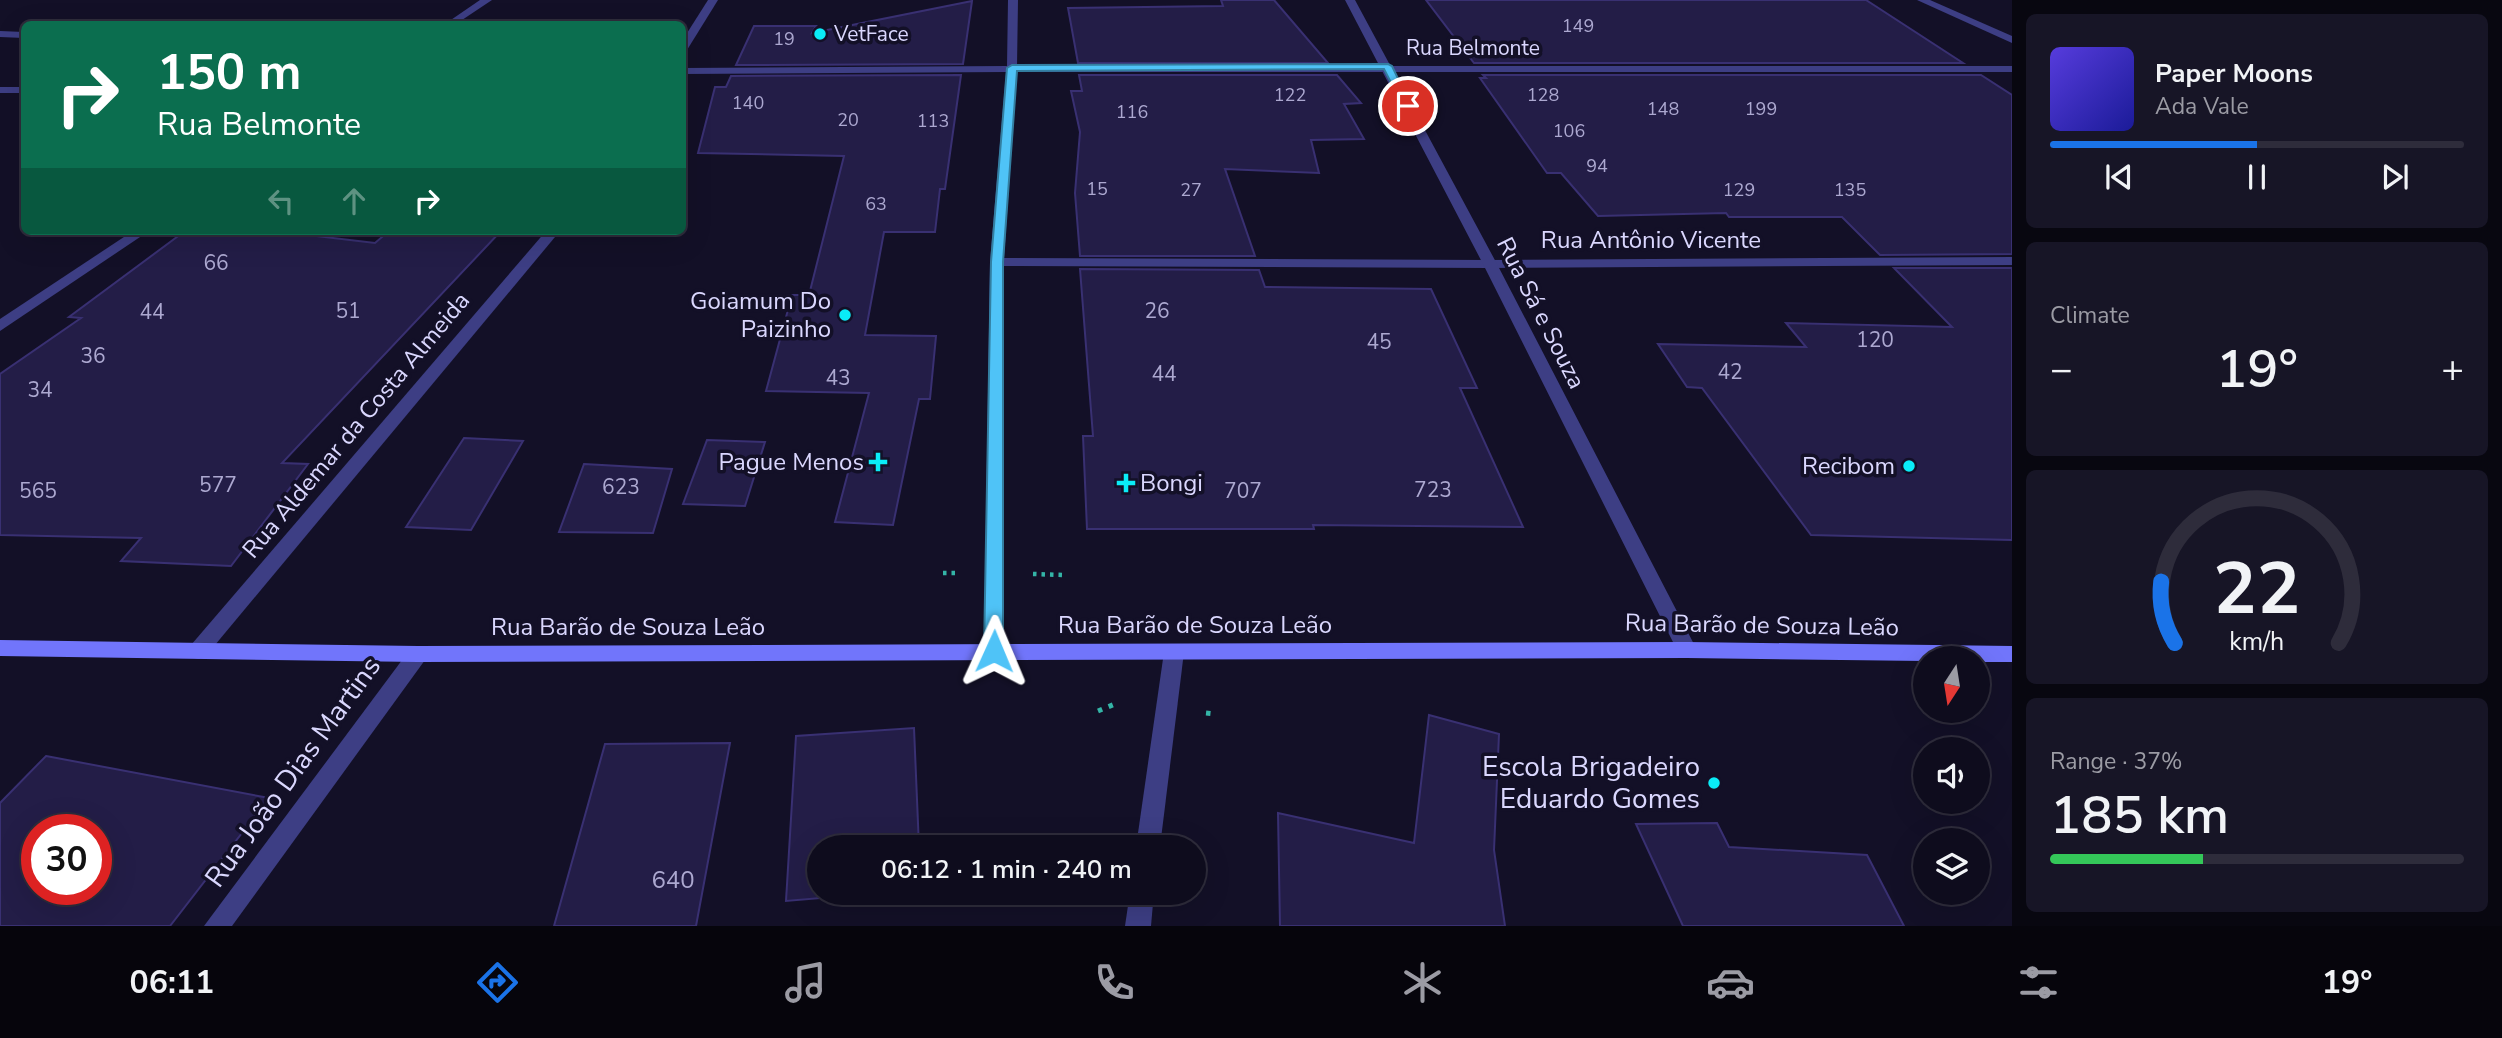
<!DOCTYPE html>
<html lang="en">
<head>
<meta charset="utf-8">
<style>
  body { margin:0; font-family:"Nunito Sans",sans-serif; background:#171526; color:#f1f3f6; height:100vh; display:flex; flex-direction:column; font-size:26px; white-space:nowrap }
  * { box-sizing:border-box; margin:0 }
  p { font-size:23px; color:#9b9ba4 }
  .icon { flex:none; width:38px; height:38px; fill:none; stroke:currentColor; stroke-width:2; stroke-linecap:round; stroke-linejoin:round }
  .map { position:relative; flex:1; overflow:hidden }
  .side { display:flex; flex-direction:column; gap:14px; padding:14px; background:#080710; width:490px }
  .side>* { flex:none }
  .guide { position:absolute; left:21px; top:21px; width:665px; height:214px; border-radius:10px; box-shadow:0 7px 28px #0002,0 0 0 2px #2e2c3b; background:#0b6e4f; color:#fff; overflow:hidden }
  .needle { width:46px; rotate:192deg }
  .fabs { position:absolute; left:1913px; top:646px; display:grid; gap:14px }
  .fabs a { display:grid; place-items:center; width:77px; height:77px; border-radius:50%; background:#0e0c1d; box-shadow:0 7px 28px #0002,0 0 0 2px #2e2c3b; font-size:35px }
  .speed { position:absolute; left:21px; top:814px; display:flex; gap:14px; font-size:35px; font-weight:700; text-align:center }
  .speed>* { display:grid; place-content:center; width:91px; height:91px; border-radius:50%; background:#0e0c1d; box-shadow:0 7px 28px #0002,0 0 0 2px #2e2c3b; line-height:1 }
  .speed .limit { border:10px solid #d22; background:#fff; color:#111 }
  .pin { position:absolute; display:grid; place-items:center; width:60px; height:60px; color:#fff; margin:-30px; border:4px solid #fff; border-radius:50%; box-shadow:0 2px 7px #0007 }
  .me { position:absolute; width:77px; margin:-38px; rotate:1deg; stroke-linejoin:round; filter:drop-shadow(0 0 5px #0008) }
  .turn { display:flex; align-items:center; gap:24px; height:147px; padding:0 21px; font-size:32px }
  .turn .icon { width:91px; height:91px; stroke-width:2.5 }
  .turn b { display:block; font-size:49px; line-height:60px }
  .lanes { display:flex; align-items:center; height:66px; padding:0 21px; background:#0003; justify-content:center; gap:35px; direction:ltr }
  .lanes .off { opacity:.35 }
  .big { font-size:52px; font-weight:600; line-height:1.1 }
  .side .card { flex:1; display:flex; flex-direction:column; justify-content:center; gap:10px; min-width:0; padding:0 24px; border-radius:10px; background:#171526 }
  .side .dial { align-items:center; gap:0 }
  .dial svg { height:182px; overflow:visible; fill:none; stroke:#2e2c3b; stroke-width:7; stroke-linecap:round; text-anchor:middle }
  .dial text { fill:#f1f3f6; stroke:none }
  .song { display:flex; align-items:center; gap:21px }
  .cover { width:84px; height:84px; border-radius:10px; background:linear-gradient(135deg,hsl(250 70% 55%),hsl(240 70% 35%)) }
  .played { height:7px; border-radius:4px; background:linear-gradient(90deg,#1a73e8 50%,#2e2c3b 50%) }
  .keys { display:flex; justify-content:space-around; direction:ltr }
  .heat { display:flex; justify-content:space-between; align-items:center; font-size:38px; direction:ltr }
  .charge { height:10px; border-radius:5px; background:linear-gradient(90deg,#34c759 37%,#2e2c3b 0) }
  .trip { position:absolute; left:807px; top:835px; width:399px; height:70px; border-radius:35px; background:#0e0c1d; box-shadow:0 7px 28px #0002,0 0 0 2px #2e2c3b; font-weight:600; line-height:70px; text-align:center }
  .tab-bar { display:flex; height:112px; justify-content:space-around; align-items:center; background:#06050c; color:#9b9ba4 }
  .tab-bar .icon { width:49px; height:49px }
  .tab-bar .active { color:#1a73e8 }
  .tab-bar b { font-size:32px; color:#f1f3f6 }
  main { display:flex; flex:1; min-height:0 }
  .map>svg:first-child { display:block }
  .building { fill:#231d47; stroke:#393072; stroke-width:2; fill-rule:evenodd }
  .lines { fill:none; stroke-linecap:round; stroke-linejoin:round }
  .path-far1 { stroke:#34b5a7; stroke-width:4.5; stroke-dasharray:3.5 5; stroke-linecap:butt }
  .path { stroke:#34b5a7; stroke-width:5; stroke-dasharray:4.5 7; stroke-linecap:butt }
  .minor { fill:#3d3e84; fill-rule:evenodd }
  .tertiary { fill:#3d3e84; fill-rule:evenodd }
  .secondary { fill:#7175fb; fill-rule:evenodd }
  .route { fill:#4fc3f7; stroke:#337fa1; stroke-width:2 }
  .poi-dot { fill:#0aecf7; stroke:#131027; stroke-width:2.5 }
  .labels { text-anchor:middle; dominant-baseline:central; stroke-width:7; stroke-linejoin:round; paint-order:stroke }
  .far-number-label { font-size:18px; fill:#aca8d0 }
  .far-poi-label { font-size:21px; fill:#dad7fe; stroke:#131027; text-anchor:start }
  .far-street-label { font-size:21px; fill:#dad7fe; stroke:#131027 }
  .number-label { font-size:21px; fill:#aca8d0 }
  .street-label { font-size:24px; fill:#dad7fe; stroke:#131027 }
  .poi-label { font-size:24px; fill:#dad7fe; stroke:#131027; text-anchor:end }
  .near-number-label { font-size:24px; fill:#aca8d0 }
  .near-poi-label { font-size:28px; fill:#dad7fe; stroke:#131027; text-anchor:end }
  .near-street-label { font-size:28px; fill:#dad7fe; stroke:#131027 }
</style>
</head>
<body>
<main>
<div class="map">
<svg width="2012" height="926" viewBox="0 0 2012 926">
  <rect width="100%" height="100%" fill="#131027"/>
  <g class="building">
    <path d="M1221 0H1274L1328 63H1078L1068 8 1223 6Z"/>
    <path d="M1426 0H1866L1963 63H1474Z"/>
    <path d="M972 1 963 64 736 65 754 26H816L812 33Z"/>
    <path d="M961 75 945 189H940L935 232H884L865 335 936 336 930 399H919L893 525 835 522 869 393 766 391 792 295H809L844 156 698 153 715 87H726L731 76Z"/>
    <path d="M1079 75H1337L1361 103 1344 104 1364 139 1311 140 1319 173 1225 169 1255 256H1080L1075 193 1080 132 1071 91H1082Z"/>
    <path d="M1483 75H1981L2012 95V254L1880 255 1842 217H1729L1726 213 1598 216 1561 173H1547L1480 78H1486Z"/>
    <path d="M185 231H274L375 243 389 231H501L282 463 308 464 231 566 121 561 141 538 0 535V374L81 318 69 317Z"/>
    <path d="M1894 268H2012V540L1811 535 1702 388 1687 387 1658 344 1806 347 1786 323 1952 327Z"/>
    <path d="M1080 269 1259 270 1265 287 1431 289 1477 388H1460L1523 527 1313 525 1314 529H1087L1083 436H1093Z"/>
    <path d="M464 438 523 441 471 530 406 527Z"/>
    <path d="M707 440 765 442 745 506 683 504Z"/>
    <path d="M584 464 672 469 653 533 559 532Z"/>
    <path d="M1429 715 1499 734 1494 850 1505 926H1280L1278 813 1414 843Z"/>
    <path d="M914 728 919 847H819V892H892L786 901 796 736Z"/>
    <path d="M730 743 696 926H554L605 744Z"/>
    <path d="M46 756 269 798 170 926H0V803ZM37 830H96V889H37Z"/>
    <path d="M1717 823 1729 847 1867 855 1904 926H1683L1636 824Z"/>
  </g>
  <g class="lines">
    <g class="path-far1">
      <path d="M943 573H955"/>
      <path d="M1033 574 1064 575"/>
    </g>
    <g class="path">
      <path d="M1098 711 1115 704"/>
      <path d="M1206 713 1216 714"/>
    </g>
    <g class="minor">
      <path d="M480 0H492L456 24H445Z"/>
      <path d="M708 0H718L687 50 682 53V41Z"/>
      <path d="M1008 0H1018L1017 66H2012V72H1017L1004 258 1490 260 2012 257V265L1490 268 1004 266V651L1001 657 994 659 987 657 984 651 990 262 1006 72 682 74V68L1007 66Z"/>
      <path d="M1917 0H1930L2012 36V43Z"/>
      <path d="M0 31 24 32V38L0 37Z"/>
      <rect x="0" y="87" width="24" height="6"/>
      <path d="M133 231H149L0 331V319Z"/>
      <path d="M546 231H560L205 657 198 659 191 657 188 651 191 645Z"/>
      <path d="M1174 644 1181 646 1184 652 1160 847H1136L1164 652 1167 646Z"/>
      <path d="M418 646 425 648 428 654 425 660 232 926H204L411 648Z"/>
      <path d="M1130 892H1154L1151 926H1125Z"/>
    </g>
    <path class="tertiary" d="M1345 0H1355L1497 264 1697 650 1694 656 1687 658 1680 656 1677 650 1483 264Z"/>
    <path class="secondary" d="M0 640 418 646 1687 642 2012 646V662H1978V658H1925V661L1687 658 418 662 0 656Z"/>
  </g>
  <path class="route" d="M1388 64 1392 66 1412 108H1404L1384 69 1017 71 1003 262V651L1000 656H987L984 651 991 262 1007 68 1012 65Z"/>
  <g class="poi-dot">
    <circle cx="820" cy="34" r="7"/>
    <circle cx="845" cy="315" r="7"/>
    <path d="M874.5 451.5h7v7h7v7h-7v7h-7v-7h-7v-7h7z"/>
    <circle cx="1909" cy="466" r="7"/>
    <path d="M1122.5 472.5h7v7h7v7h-7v7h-7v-7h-7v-7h7z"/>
    <circle cx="1714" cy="783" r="7"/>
  </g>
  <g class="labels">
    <g class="far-number-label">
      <text x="1578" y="26">149</text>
      <text x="784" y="39">19</text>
      <text x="1290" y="95">122</text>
      <text x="1543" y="95">128</text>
      <text x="748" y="103">140</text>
      <text x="1663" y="109">148</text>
      <text x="1761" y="109">199</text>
      <text x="1132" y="112">116</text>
      <text x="848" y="120">20</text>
      <text x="933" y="121">113</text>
      <text x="1569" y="131">106</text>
      <text x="1597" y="166">94</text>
      <text x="1097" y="189">15</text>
      <text x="1191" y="190">27</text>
      <text x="1739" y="190">129</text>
      <text x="1850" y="190">135</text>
      <text x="876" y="204">63</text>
    </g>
    <g class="far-poi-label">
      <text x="834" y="34">VetFace</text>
    </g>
    <g class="far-street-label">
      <text x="1473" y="48">Rua Belmonte</text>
    </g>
    <g class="number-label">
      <text x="216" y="263">66</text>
      <text x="348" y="311">51</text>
      <text x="1157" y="311">26</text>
      <text x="152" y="312">44</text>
      <text x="1875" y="340">120</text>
      <text x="1379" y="342">45</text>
      <text x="93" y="356">36</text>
      <text x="1730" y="372">42</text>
      <text x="1164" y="374">44</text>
      <text x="838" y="378">43</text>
      <text x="40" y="390">34</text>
      <text x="218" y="485">577</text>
      <text x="621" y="487">623</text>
      <text x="1433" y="490">723</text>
      <text x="38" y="491">565</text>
      <text x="1243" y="491">707</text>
    </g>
    <g class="street-label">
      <text x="1651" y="240">Rua Antônio Vicente</text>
      <text transform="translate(1541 313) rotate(63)">Rua Sá e Souza</text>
      <text transform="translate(356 425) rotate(-50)">Rua Aldemar da Costa Almeida</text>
      <text x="1195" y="625">Rua Barão de Souza Leão</text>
      <text transform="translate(1762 625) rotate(1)">Rua Barão de Souza Leão</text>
      <text x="628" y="627">Rua Barão de Souza Leão</text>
    </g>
    <g class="poi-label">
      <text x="831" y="301">Goiamum Do<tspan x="831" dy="28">Paizinho</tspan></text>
      <text x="864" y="462">Pague Menos</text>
      <text x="1895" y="466">Recibom</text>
      <text x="1140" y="483" text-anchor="start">Bongi</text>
    </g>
    <g class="near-number-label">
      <text x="673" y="880">640</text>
    </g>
    <g class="near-poi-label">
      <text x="1700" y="767">Escola Brigadeiro<tspan x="1700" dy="32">Eduardo Gomes</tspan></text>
    </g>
    <g class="near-street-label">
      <text transform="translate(293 772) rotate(-54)">Rua João Dias Martins</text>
    </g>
  </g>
</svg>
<div class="fabs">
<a><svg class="needle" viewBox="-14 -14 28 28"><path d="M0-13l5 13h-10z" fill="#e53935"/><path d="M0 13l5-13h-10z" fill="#9b9ba4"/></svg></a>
<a><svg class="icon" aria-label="sound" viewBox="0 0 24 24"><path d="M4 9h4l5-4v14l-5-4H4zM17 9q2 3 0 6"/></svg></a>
<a><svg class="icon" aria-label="layers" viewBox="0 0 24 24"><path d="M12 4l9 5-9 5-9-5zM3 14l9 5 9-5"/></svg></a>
</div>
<div class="speed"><div class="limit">30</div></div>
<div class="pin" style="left:1408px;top:106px;background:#d93025"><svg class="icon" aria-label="arrive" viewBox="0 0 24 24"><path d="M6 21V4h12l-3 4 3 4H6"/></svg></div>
<svg class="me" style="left:994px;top:651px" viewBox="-20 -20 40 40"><path d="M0-17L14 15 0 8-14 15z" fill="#4fc3f7" stroke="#fff" stroke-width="4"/></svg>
<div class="trip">06:12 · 1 min · 240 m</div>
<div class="guide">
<div class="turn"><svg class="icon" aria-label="right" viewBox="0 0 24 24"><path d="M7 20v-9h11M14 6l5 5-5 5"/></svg><div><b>150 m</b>Rua Belmonte</div></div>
<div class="lanes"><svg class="icon off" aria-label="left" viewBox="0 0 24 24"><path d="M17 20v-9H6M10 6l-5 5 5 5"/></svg><svg class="icon off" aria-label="ahead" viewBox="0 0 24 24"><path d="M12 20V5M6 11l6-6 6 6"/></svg><svg class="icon" aria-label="right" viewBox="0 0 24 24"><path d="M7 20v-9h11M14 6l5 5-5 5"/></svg></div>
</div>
</div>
<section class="side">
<div class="card">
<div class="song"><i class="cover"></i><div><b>Paper Moons</b><p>Ada Vale</p></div></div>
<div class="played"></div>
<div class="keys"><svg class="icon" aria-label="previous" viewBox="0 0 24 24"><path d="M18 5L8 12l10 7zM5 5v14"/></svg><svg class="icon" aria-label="pause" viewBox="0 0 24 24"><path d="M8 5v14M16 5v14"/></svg><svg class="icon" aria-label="next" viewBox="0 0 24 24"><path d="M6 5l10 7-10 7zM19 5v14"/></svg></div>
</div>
<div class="card"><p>Climate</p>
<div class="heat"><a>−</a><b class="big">19°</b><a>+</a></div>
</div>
<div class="card dial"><svg viewBox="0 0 100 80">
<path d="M14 69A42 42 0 1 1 86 69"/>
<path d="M14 69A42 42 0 0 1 8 42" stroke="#1a73e8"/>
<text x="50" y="56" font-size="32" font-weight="700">22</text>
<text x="50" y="72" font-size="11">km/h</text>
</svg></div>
<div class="card"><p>Range · 37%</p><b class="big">185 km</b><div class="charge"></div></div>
</section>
</main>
<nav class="tab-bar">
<b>06:11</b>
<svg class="icon active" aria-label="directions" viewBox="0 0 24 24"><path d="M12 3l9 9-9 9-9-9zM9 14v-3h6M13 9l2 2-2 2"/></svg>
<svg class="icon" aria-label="music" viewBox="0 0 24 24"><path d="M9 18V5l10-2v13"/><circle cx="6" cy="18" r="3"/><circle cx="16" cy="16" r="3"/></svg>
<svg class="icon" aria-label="phone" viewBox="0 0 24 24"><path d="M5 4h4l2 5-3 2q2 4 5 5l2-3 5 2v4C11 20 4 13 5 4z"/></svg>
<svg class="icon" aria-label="climate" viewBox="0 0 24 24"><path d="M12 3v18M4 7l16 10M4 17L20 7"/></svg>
<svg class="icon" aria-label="car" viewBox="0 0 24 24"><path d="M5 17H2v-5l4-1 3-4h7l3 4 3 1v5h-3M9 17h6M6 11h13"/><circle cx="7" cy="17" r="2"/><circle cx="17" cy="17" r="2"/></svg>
<svg class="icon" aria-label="filters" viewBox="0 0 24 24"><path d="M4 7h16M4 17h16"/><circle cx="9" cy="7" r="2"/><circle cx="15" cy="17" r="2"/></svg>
<b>19°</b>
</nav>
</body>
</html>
